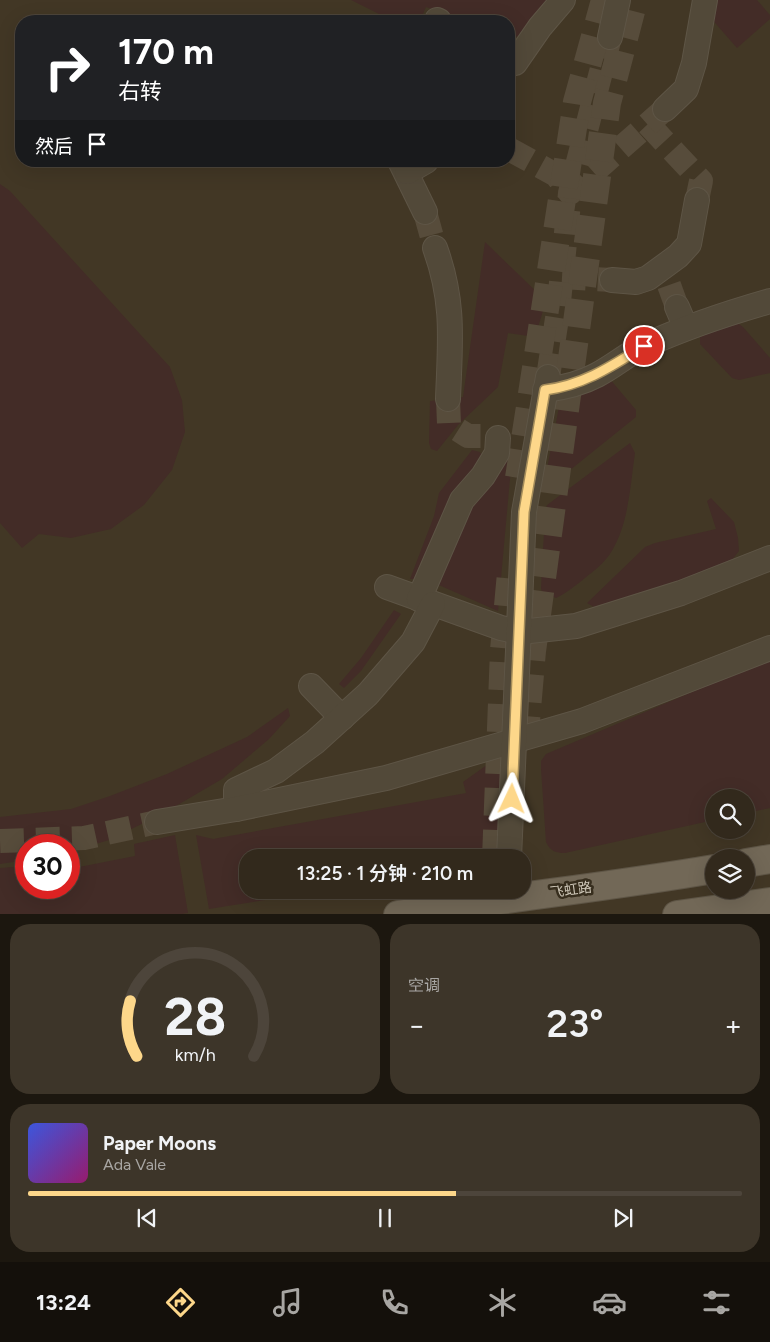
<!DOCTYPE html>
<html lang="zh">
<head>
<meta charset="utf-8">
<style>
  body { margin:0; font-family:Figtree,"Noto Sans SC",sans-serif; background:#3d3529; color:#f1f3f6; height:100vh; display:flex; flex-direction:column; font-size:19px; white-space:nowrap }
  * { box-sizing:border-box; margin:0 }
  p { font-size:16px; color:#a8a6a3 }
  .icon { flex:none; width:28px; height:28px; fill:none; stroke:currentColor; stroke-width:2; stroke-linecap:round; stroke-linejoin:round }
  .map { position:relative; height:914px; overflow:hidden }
  .panel { display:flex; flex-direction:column; gap:10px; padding:10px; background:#1c170f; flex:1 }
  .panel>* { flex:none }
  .guide { position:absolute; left:15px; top:15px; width:500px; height:152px; border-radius:20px; box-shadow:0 5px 20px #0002,0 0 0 1px #4d453b; background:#202124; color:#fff; overflow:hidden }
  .buttons { position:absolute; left:705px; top:789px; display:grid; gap:10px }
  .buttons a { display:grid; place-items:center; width:50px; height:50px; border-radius:50%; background:#32291c; box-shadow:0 5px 20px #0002,0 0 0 1px #4d453b; font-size:25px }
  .speed { position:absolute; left:15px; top:834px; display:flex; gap:10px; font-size:25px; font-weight:700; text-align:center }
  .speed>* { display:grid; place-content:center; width:65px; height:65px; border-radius:50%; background:#32291c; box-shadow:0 5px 20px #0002,0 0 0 1px #4d453b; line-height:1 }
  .speed .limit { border:8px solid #d22; background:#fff; color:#111 }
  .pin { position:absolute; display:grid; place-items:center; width:42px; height:42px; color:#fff; margin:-21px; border:2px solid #fff; border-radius:50%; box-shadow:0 1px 5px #0007 }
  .me { position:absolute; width:55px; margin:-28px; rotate:2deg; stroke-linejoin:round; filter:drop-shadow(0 0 4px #0008) }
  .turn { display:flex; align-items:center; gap:18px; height:105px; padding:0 20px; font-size:22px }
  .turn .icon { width:65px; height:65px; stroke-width:2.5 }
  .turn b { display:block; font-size:35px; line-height:42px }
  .then { display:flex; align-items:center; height:48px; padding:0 20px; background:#0003; gap:10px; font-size:19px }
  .big { font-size:38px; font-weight:600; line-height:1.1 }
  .panel .card { flex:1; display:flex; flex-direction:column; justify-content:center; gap:8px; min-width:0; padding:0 18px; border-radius:20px; background:#3d3529 }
  .panel .dial { align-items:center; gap:0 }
  .dial svg { height:130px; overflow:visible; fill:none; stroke:#4d453b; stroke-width:7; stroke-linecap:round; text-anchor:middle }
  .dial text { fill:#f1f3f6; stroke:none }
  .song { display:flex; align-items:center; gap:15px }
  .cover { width:60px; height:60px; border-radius:8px; background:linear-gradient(135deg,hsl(230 70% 55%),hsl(320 70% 35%)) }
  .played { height:5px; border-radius:2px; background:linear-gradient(90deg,#fdd78a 60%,#4d453b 60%) }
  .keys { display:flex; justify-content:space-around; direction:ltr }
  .heat { display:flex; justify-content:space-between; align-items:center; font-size:28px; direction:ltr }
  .panel .tiles { flex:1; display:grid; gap:10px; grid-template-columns:1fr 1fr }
  .card:last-child { grid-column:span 2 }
  .trip { position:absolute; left:239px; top:849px; width:292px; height:50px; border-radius:20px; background:#32291c; box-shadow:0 5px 20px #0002,0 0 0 1px #4d453b; font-weight:600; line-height:50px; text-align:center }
  .tabs { display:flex; height:80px; justify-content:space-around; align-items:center; background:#14100b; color:#a8a6a3 }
  .tabs .icon { width:35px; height:35px }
  .tabs .selected { color:#fdd78a }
  .tabs b { font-size:22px; color:#f1f3f6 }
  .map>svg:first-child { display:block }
  .green { fill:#432c27 }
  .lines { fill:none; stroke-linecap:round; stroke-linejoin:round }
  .minor-tunnel { stroke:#574c3b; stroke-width:24; stroke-dasharray:24 12; stroke-linecap:butt }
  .major-tunnel { stroke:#574c3b; stroke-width:28; stroke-dasharray:28 14; stroke-linecap:butt }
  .minor-casing { stroke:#5e5546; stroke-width:26 }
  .major-casing { stroke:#5e5546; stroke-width:30 }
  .minor { stroke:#524939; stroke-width:24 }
  .major { stroke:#726857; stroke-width:28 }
  .route-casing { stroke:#a48c5a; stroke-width:12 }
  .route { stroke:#fdd78a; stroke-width:9 }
  .labels { text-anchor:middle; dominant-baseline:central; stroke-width:5; stroke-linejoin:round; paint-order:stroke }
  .street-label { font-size:14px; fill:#ccc5b6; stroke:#372e1e }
</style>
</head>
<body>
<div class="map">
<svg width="770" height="915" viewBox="0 0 770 915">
  <rect width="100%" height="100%" fill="#423725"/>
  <g class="green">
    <path d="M351 0H553L522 36 510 37H509V21H465L426 7 420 21H393Z"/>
    <path d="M695 0H757L770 15V19L737 48Z"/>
    <path d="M0 184 10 191 170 367 182 400 185 432 172 470 144 505 111 529 71 538 39 534 22 548 0 523Z"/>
    <path d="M485 242 546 301 535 337 508 333 498 387 458 425 437 451 431 449 429 443 430 401 463 397Z"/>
    <path d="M736 322 743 327 770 358V373L739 380 732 378 700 344V337Z"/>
    <path d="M609 378 636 410V417L559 479 546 474 559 407 598 382Z"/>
    <path d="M630 443 635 453C630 486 629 525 610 554 604 563 594 571 585 578 576 585 567 593 556 598L542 592 541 588 545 514 547 505Z"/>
    <path d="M472 450 480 452 482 457 418 579H410L434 516 439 493Z"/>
    <path d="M507 455 512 457 498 611 432 582 449 539Z"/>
    <path d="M711 498 734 522 738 538 739 551 732 560 720 568 594 607 587 603 645 547 655 543 716 529 707 501Z"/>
    <path d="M394 610 401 614 361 671 344 688 339 684 361 658Z"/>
    <path d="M770 659V808L746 813V798H714V820L565 853C556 853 550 851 546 842L541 769V761L546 754Z"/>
    <path d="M288 708 290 716 269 739 222 779 164 813 109 840 69 852V845H26V860L0 864V817L71 809 110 796 167 774 247 737Z"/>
    <path d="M491 762 507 771 503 857 248 858V890H328L209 909 196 835 213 839 466 793 463 782Z"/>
    <path d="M175 835 188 913 177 915 0 914V868L26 866V888H69V869L135 856 134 844Z"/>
  </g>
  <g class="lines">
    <g class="minor-tunnel">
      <path d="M648 124 701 181 697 200"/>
      <path d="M509 149 556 175 570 193 665 109"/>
      <path d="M425 212 435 248"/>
      <path d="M562 277 612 280"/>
      <path d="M669 285 677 307"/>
      <path d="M548 377 558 312 570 193 610 37"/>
      <path d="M448 399 449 424 468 436H483"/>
      <path d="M0 841 84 838 157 822"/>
    </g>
    <g class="major-tunnel">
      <path d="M519 478 577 102 605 0"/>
      <path d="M524 744 532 651 607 103 634 0"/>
      <path d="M496 858 504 650 511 573"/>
    </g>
    <defs>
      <g id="minor">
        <path d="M437 20 439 21"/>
        <path d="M610 37 618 0"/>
        <path d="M515 63 540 27 563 0"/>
        <path d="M665 109 686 89 694 63 705 0"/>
        <path d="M400 161 425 212"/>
        <path d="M407 172 426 161"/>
        <path d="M435 248C455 303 450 342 448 399"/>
        <path d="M612 280 636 282 648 278 678 256 689 244 697 200"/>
        <path d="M677 307 686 328"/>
        <path d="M545 390C562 388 582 383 597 375 614 366 629 353 646 345 686 327 728 313 770 301"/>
        <path d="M387 587 501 628 520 632 576 626 681 593 770 558"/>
        <path d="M419 599 462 500 483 476 497 453 498 438"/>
        <path d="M311 686 342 718"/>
        <path d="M236 809V790L276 771 315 742 368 694 413 642 433 604"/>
        <path d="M157 822 236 809 386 778 582 721 770 648"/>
        <path d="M509 858 524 512 548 377"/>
      </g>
      <g id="major">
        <path d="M746 863 770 859"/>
        <path d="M398 915C503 898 609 887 714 869"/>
        <path d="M677 915 770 902"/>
      </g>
    </defs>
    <use href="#minor" class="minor-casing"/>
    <use href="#major" class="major-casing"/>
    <use href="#minor" class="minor"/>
    <use href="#major" class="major"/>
  </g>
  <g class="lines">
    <defs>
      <path id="route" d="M512 799 524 512 545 390C584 385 612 366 644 346"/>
    </defs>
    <use href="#route" class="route-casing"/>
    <use href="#route" class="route"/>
  </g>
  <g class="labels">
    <g class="street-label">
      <text transform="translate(571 890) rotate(-8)">飞虹路</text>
    </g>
  </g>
</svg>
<div class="buttons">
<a><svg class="icon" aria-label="search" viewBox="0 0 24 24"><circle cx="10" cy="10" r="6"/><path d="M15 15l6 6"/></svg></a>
<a><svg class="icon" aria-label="layers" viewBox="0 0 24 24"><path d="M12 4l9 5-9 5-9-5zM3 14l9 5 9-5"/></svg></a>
</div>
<div class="speed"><div class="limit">30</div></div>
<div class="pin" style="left:644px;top:346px;background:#d93025"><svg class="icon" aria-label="arrive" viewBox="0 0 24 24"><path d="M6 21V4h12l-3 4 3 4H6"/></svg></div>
<svg class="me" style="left:512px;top:799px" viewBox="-20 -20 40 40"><path d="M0-17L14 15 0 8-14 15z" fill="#fdd78a" stroke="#fff" stroke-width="4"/></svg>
<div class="trip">13:25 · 1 分钟 · 210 m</div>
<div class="guide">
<div class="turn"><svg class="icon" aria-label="right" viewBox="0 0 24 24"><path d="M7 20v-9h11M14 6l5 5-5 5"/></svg><div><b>170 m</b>右转</div></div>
<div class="then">然后<svg class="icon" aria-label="arrive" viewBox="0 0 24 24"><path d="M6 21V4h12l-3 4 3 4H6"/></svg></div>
</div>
</div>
<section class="panel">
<div class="tiles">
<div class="card dial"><svg viewBox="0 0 100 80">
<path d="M14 69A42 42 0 1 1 86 69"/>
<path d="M14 69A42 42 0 0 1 10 35" stroke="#fdd78a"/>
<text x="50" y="56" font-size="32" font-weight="700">28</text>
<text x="50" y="72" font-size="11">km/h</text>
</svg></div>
<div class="card"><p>空调</p>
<div class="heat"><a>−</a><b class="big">23°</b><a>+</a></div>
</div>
<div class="card">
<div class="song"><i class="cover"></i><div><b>Paper Moons</b><p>Ada Vale</p></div></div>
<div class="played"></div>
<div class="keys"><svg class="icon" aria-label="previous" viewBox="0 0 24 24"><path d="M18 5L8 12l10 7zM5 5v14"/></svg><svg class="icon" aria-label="pause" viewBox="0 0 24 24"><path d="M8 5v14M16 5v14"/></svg><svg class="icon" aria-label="next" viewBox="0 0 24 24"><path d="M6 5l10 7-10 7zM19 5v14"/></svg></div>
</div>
</div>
</section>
<nav class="tabs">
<b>13:24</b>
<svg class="icon selected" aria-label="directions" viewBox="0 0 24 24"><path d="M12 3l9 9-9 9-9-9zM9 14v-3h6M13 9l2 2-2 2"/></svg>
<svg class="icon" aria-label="music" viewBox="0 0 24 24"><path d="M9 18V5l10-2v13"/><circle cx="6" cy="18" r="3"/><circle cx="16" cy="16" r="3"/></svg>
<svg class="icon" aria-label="phone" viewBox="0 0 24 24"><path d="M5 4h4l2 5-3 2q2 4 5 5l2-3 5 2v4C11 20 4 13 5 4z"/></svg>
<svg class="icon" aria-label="climate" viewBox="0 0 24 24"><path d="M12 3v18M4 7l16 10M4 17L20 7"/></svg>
<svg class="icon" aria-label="car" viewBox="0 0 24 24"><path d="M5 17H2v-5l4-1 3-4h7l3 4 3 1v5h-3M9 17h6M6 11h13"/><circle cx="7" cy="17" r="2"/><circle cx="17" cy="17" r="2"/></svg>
<svg class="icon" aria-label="filters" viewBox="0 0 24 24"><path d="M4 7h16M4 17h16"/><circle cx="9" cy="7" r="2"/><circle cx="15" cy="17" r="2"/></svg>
</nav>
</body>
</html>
